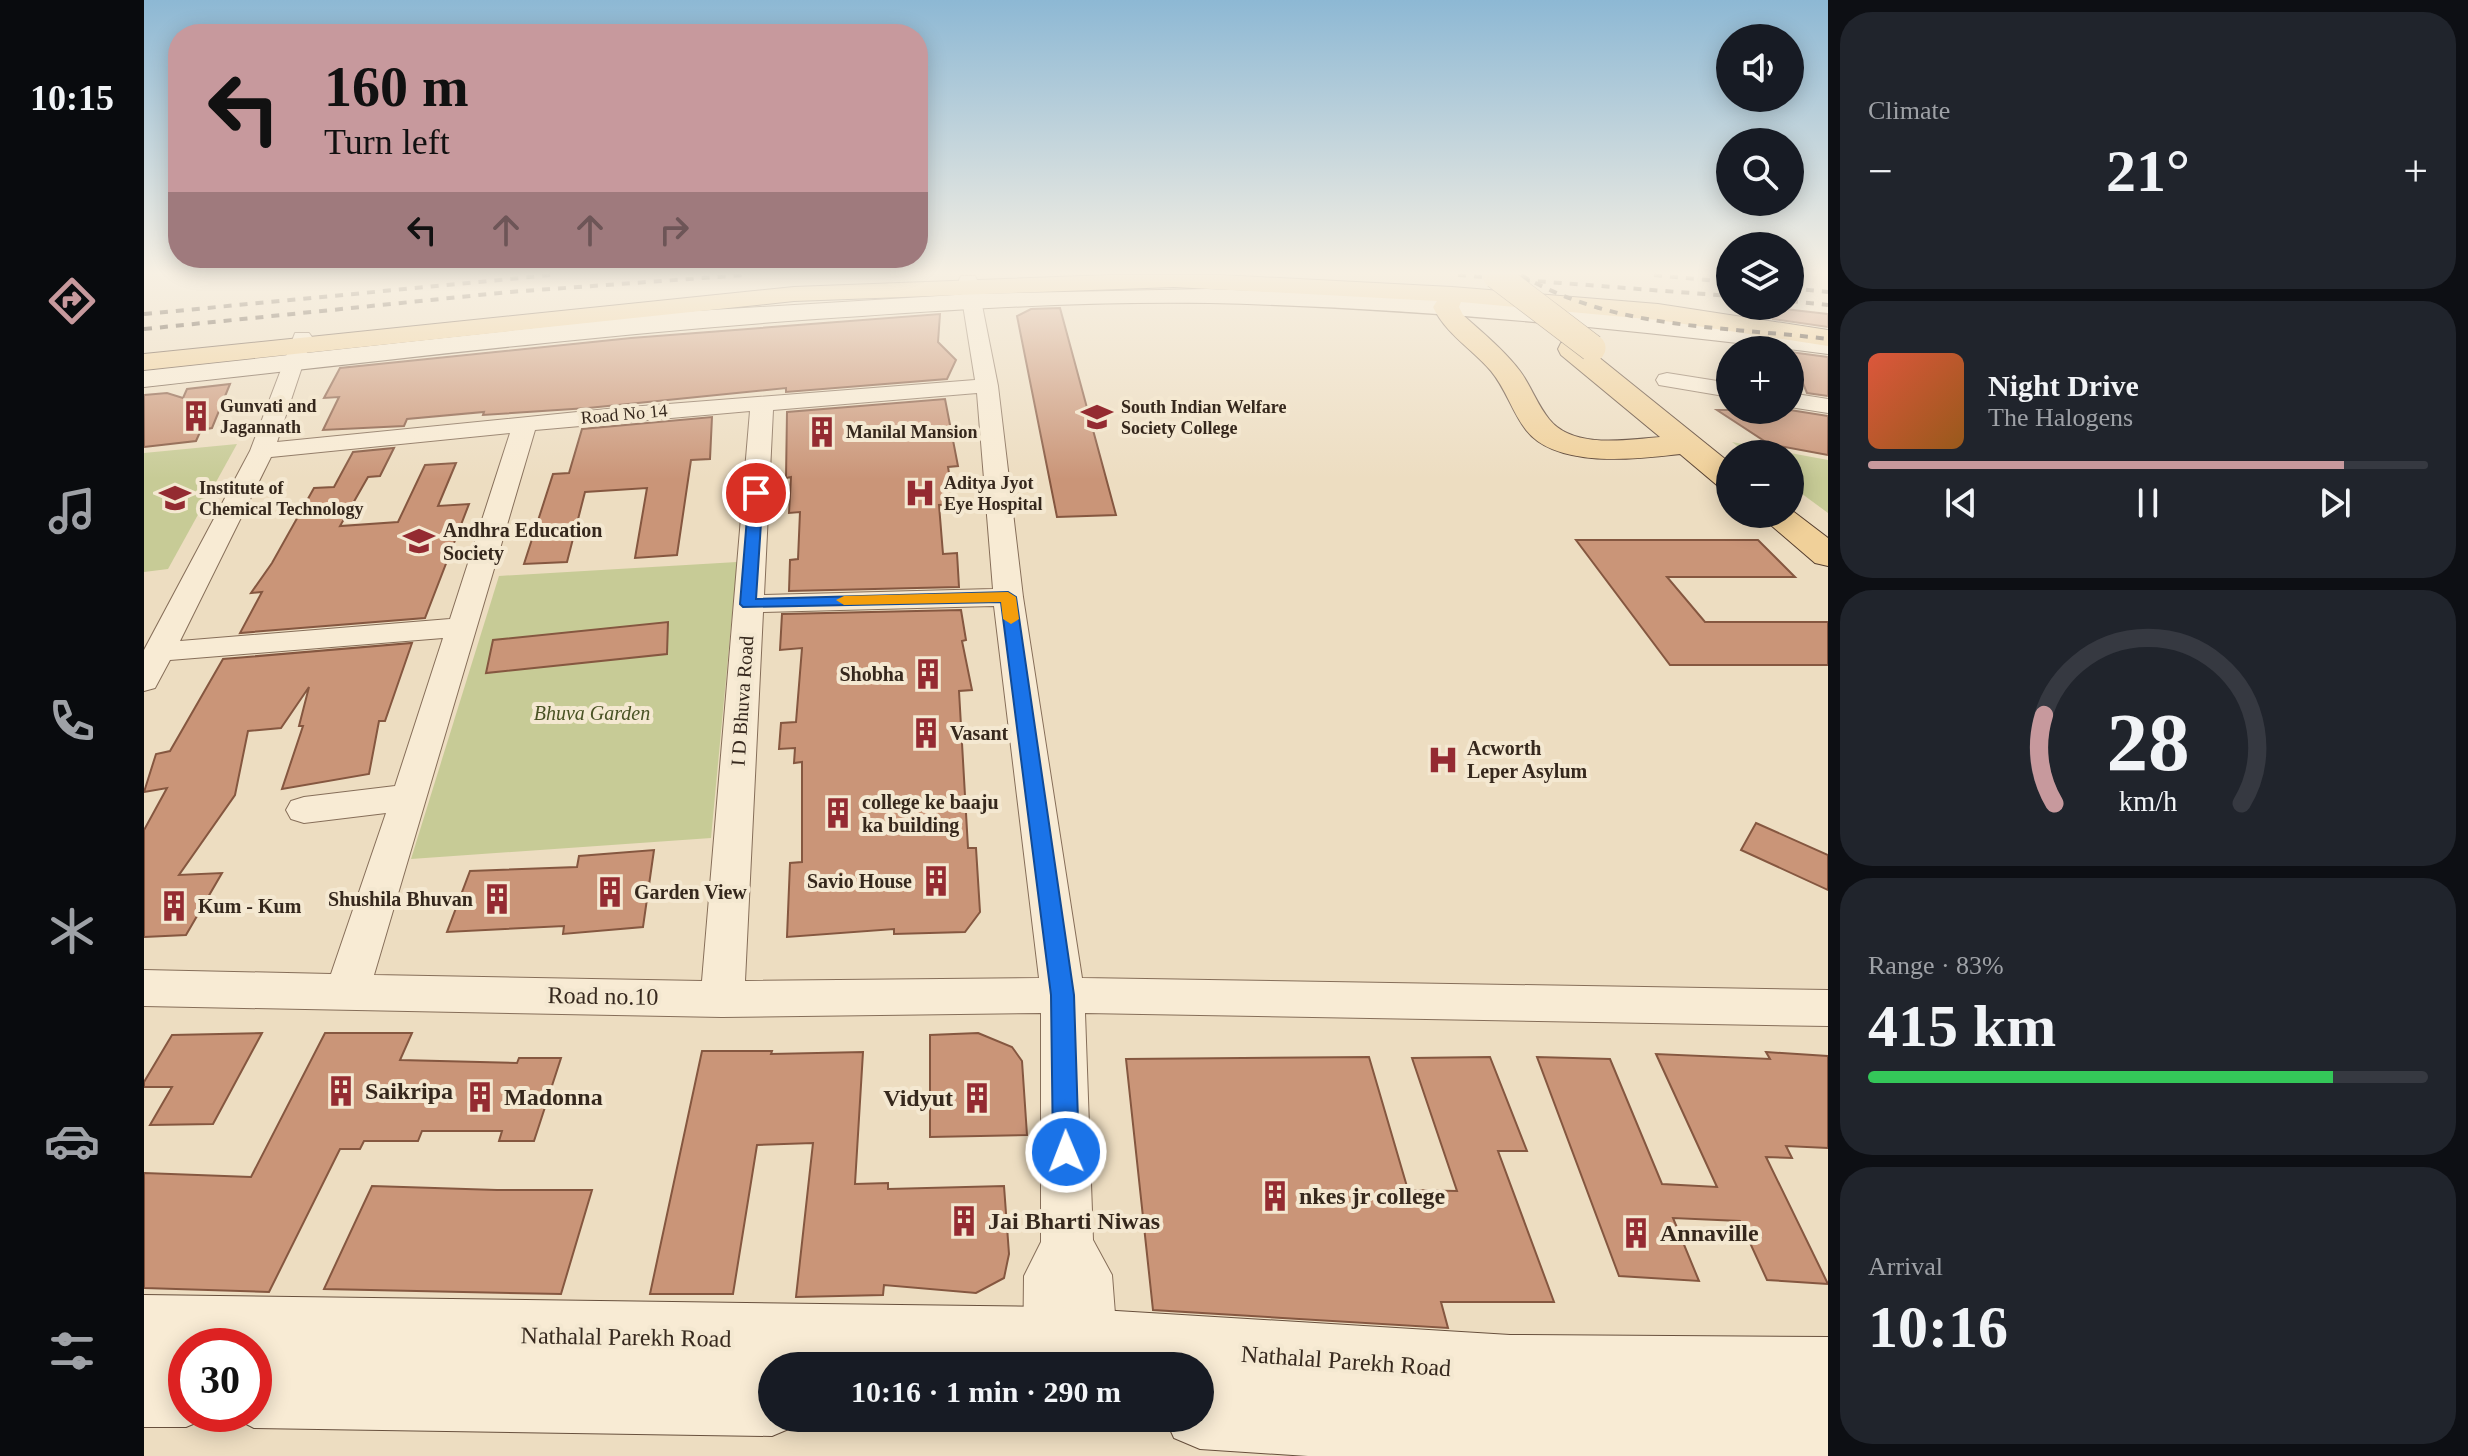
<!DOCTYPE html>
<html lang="en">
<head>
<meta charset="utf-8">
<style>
  body { margin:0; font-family:Georgia,serif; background:#20242c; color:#f1f3f6; height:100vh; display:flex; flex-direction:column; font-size:30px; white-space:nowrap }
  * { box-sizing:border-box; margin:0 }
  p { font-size:26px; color:#9ea1a6 }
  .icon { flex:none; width:44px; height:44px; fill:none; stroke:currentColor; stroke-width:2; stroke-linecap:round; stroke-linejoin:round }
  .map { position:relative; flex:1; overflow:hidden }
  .panel { display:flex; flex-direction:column; gap:12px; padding:12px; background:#0d0f14; width:640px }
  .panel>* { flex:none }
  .top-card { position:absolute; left:24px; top:24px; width:760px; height:244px; border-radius:32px; box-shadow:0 4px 20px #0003; background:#c7999d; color:#111; overflow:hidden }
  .controls { position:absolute; left:1572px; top:24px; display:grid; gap:16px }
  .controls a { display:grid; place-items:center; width:88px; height:88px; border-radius:50%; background:#171b24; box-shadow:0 4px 20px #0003; font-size:40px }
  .speed { position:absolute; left:24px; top:1328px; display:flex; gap:16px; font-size:40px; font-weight:700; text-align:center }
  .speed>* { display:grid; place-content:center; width:104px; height:104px; border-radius:50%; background:#171b24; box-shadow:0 4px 20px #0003; line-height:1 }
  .speed .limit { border:12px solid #d22; background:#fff; color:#111 }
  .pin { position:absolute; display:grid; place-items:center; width:68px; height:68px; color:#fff; margin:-34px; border:4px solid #fff; border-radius:50%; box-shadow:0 2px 8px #0007 }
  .me { position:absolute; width:88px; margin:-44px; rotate:359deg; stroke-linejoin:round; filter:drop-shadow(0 0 6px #0008) }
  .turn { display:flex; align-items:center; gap:28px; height:168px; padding:0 24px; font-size:36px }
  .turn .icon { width:104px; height:104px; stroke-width:2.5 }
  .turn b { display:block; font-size:56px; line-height:68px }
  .lanes { display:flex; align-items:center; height:76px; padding:0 24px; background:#0003; justify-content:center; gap:40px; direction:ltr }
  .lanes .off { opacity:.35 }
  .big { font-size:60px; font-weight:700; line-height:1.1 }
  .panel .widget { flex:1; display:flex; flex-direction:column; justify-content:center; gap:12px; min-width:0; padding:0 28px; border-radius:32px; background:#20242c }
  .panel .dial { align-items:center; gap:0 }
  .dial svg { height:208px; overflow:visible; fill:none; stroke:#363941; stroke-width:7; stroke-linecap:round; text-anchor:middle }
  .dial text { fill:#f1f3f6; stroke:none }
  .song { display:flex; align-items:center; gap:24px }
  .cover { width:96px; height:96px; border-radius:12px; background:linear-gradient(135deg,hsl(10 70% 55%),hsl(30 70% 35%)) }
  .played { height:8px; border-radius:4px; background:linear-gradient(90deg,#c7999d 85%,#363941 85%) }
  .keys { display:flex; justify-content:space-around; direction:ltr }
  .heat { display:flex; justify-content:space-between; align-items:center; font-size:44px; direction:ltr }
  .charge { height:12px; border-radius:6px; background:linear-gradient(90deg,#34c759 83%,#363941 0) }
  .trip { position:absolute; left:614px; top:1352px; width:456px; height:80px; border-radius:40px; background:#171b24; box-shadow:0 4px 20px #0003; font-weight:700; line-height:80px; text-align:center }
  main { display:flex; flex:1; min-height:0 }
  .tab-bar { display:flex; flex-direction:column; width:144px; justify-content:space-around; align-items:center; background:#090b0e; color:#9ea1a6 }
  .tab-bar .icon { width:56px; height:56px }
  .tab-bar .active { color:#c7999d }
  .tab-bar b { font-size:36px; color:#f1f3f6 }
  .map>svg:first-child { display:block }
  .green { fill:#c7cb96 }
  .building { fill:#ca9578; stroke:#855740; stroke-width:2 }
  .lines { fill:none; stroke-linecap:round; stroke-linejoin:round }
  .street-casing { stroke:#866e59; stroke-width:2 }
  .secondary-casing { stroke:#68503d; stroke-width:2 }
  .primary-casing { stroke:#543d2e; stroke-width:2 }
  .street { fill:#f8ebd4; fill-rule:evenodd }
  .secondary { fill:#f8ebd4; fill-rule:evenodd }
  .primary { fill:#f0d099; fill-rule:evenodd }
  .rail { stroke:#36281d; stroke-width:4; stroke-dasharray:8 8; stroke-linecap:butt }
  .primary-bridge-casing { stroke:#543d2e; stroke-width:28; stroke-linecap:butt }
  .primary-bridge { stroke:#f0d099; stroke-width:27 }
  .route { fill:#1a73e8; stroke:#114b97; stroke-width:2 }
  .slow { fill:#f59e0b }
  .labels { text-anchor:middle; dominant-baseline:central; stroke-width:8; stroke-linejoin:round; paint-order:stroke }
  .far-poi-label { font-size:18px; font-weight:bold; fill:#36281d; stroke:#f4e8d1; text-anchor:start }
  .far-street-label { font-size:18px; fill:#36281d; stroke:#f4e8d1 }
  .poi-label { font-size:20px; font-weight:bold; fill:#36281d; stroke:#f4e8d1; text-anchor:start }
  .street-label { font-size:20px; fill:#36281d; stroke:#f4e8d1 }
  .park-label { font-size:20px; font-style:italic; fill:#495224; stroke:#f4e8d1 }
  .near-street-label { font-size:24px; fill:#36281d; stroke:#f4e8d1 }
  .near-poi-label { font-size:24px; font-weight:bold; fill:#36281d; stroke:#f4e8d1; text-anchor:start }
</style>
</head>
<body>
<main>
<nav class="tab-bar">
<b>10:15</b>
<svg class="icon active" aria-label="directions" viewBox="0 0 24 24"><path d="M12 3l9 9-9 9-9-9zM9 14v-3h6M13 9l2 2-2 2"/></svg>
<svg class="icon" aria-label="music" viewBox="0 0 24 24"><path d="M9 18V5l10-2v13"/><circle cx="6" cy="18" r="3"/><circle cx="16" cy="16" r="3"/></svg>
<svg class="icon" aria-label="phone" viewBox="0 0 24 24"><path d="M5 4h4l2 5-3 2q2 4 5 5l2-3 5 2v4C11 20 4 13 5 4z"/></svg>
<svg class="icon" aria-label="climate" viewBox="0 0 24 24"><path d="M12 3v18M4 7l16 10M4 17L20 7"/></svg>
<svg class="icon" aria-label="car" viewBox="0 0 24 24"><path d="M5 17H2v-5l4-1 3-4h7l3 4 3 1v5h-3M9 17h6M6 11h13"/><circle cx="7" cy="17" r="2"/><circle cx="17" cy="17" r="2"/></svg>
<svg class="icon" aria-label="filters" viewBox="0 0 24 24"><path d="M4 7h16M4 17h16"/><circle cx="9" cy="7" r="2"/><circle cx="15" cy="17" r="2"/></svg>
</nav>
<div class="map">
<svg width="1684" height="1456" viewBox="0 0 1684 1456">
  <rect width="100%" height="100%" fill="#edddc1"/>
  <g class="green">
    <path d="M1588 442 1684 460V513L1646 485V454H1604Z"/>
    <path d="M93 444 24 569 0 572V453Z"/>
    <path d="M593 562 567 838 267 859 355 576Z"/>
  </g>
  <g class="building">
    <path d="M1624 307 1684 314V327L1629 319Z"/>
    <path d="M916 308 972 515 913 517 873 316 887 309Z"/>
    <path d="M796 314 794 342 812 360 803 379 642 392V388L444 408 339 415 340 412 263 419 260 426 179 430 195 397 180 398 196 368 487 338Z"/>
    <path d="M1646 352 1684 357V396L1663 393Z"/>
    <path d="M86 384 68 428 57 430 52 441 0 447V395L23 393 39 398 43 389Z"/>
    <path d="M801 399 814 466 804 467 810 504 795 505 799 554 813 553 815 587 645 591 646 560 654 559 656 512 645 513 647 477 642 478 643 412Z"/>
    <path d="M1573 410H1646L1684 416V455L1625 444Z"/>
    <path d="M568 417 566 459 547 460 533 555 491 558 503 488 441 492 423 562 380 564 409 474 425 473 438 429Z"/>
    <path d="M250 448 236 476 224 477 196 526 254 522 281 465 312 463 294 506 325 504 281 618 96 633 118 592 107 593 128 563 170 488 190 487 209 452Z"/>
    <path d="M1432 540H1614L1651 577H1523L1561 622H1684V665H1526Z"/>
    <path d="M817 610 822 640 818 641 828 690 815 691 824 848H832L836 912 821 932 750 934V929L643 937 646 863 658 862V762L650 763 651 748 635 749 637 723 652 722 658 648 636 650 638 614Z"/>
    <path d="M524 622 523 654 342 673 349 640Z"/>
    <path d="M268 643 241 721H235L225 774 138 789 159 726H155L165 687 137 728 104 731 91 795 35 875 78 873 42 935 0 937V830L23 788 0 792 12 754 26 751 79 659Z"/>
    <path d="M1612 823 1684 855V890L1597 850Z"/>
    <path d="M510 850 499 927 419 934 420 926 303 932 326 871 433 867 435 856Z"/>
    <path d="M118 1033 69 1124 6 1125 28 1087H0V1082L28 1035Z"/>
    <path d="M181 1033H268L256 1060 373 1063 375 1058H417L390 1141H355L358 1131H278L274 1141H220L216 1149H196L125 1292 0 1288V1173L107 1177Z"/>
    <path d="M834 1033 868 1047 878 1061 883 1135 786 1137V1035Z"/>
    <path d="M558 1051H628L627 1054 719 1052 711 1184 744 1183V1189L860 1186 865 1254 860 1278 832 1293 740 1285 739 1295 652 1297 669 1143 613 1145 589 1294H506Z"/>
    <path d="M1622 1052 1684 1056V1148L1642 1146 1648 1158 1622 1157 1684 1284 1623 1280 1596 1221 1529 1218 1555 1281 1475 1276 1393 1057 1466 1059 1518 1184 1573 1187 1512 1054 1626 1059Z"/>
    <path d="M1225 1057 1264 1190 1313 1191 1268 1058 1346 1057 1383 1151H1354L1410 1302H1297L1304 1328 1009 1310 982 1059Z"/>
    <path d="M228 1186 353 1190H448L417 1294 180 1289Z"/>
  </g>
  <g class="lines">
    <defs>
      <g id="street">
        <path d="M817 276H831L833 280 854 386 879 597 938 978 1684 990V1026L941 1013 949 1240 968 1275 975 1366H879L880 1276 897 1242V1013L578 1017 0 1006V970L187 974 242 813 160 823 147 819 142 810 147 801 160 797 251 786 299 638 26 660 11 688 0 691V650L106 451 151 333H165L168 337 133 442 473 408 831 380 815 280ZM833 393 849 589 620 595 629 410ZM606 411 558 981 230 975 391 430ZM366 433 306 619 36 641 127 457ZM850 606 895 978 601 981 619 612Z"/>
        <path d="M1523 373 1586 383V397L1515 385 1512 380 1515 375Z"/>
        <path d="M1646 393 1684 399V413L1646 407Z"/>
      </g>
      <g id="secondary">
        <path d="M1063 289 1289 298 1511 316 1684 338V354C1479 328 1273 308 1066 303 951 301 834 308 718 316 478 331 239 361 0 387V371L535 312 827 294Z"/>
        <path d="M0 1295 907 1307 1366 1335 1684 1337V1456H1164L1056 1449 1030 1438 1021 1418H1056V1366H628V1418H657L654 1425 628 1436 110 1428 83 1414H110V1346H42V1414L68 1416 42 1427H0Z"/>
      </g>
      <g id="primary">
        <path d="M966 275H1077L1308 287 1514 304 1684 330V346L1514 320 1317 302 1315 307 1319 315C1339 333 1360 350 1376 371 1387 386 1393 404 1405 419 1429 449 1482 440 1516 437L1417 355 1414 349 1417 343H1437L1586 463V489L1574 486 1536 454C1493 459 1412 469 1382 430 1368 412 1362 389 1347 371 1328 349 1302 334 1289 307L1293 301 1030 287 650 301 0 370V354L650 287Z"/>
        <path d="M1646 509 1684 538V566L1671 563 1614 514H1646Z"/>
      </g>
    </defs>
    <use href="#street" class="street-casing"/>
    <use href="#secondary" class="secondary-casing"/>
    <use href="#primary" class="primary-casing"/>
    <use href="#street" class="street"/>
    <use href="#secondary" class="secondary"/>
    <use href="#primary" class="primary"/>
    <g class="rail">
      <path d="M1314 275 1586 296"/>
      <path d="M1377 275C1470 330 1580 326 1684 339"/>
      <path d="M1510 275 1586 282"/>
      <path d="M1646 288 1684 292"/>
      <path d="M1646 301 1684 305"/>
      <path d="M0 314 407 275"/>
      <path d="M0 329 365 292 600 275"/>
    </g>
    <defs>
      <path id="primary-bridge" d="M1352 275 1448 348"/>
    </defs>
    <use href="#primary-bridge" class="primary-bridge-casing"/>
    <use href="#primary-bridge" class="primary-bridge"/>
  </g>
  <linearGradient id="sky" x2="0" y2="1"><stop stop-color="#8db8d4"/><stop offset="0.57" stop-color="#f7f0e3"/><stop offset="1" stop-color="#f7f0e3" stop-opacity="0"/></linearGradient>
  <rect width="1684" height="479" fill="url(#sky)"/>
  <path class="route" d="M612 489 619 493 612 599 864 592 872 597 930 995 935 1152 931 1161 922 1164 912 1161 909 1152 907 995 857 602 599 607 596 604 605 493Z"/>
  <path class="slow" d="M864 592 872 597 875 619 867 624 859 619 857 602 700 605 692 600 700 596Z"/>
  <defs>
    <symbol id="building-bare" viewBox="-9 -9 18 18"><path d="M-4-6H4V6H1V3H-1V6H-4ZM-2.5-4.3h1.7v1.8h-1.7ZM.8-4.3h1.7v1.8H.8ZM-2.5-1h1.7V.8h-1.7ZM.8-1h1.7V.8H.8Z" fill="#942b31" stroke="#f4e8d1" stroke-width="2.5" paint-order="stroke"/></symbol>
    <symbol id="university-bare" viewBox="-9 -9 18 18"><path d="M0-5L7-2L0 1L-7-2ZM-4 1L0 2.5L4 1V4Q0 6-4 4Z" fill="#942b31" stroke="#f4e8d1" stroke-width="2.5" paint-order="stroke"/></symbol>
    <symbol id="hospital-bare" viewBox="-9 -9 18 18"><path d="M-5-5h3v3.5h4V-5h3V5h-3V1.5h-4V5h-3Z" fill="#942b31" stroke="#f4e8d1" stroke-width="2.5" paint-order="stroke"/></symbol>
  </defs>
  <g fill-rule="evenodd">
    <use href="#building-bare" x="30" y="394" width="44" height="44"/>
    <use href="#university-bare" x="931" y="395" width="44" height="44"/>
    <use href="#building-bare" x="656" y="410" width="44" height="44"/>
    <use href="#hospital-bare" x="754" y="471" width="44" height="44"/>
    <use href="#university-bare" x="9" y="476" width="44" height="44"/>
    <use href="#university-bare" x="253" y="519" width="44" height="44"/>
    <use href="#building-bare" x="762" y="652" width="44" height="44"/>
    <use href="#building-bare" x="760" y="711" width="44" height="44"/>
    <use href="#hospital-bare" x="1277" y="738" width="44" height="44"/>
    <use href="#building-bare" x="672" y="791" width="44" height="44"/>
    <use href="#building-bare" x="770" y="859" width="44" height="44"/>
    <use href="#building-bare" x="444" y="870" width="44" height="44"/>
    <use href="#building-bare" x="331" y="877" width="44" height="44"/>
    <use href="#building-bare" x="8" y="884" width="44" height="44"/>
    <use href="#building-bare" x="175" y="1069" width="44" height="44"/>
    <use href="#building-bare" x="314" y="1075" width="44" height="44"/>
    <use href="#building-bare" x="811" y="1076" width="44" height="44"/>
    <use href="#building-bare" x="1109" y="1174" width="44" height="44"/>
    <use href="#building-bare" x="798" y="1199" width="44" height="44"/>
    <use href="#building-bare" x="1470" y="1211" width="44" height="44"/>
  </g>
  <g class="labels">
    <g class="far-poi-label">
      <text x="76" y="406">Gunvati and<tspan x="76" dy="21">Jagannath</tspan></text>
      <text x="977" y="407">South Indian Welfare<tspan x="977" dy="21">Society College</tspan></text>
      <text x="702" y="432">Manilal Mansion</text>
      <text x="800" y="483">Aditya Jyot<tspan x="800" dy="21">Eye Hospital</tspan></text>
      <text x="55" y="488">Institute of<tspan x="55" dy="21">Chemical Technology</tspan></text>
    </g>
    <g class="far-street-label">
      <text transform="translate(480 414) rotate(-5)">Road No 14</text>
    </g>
    <g class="poi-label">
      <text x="299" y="530">Andhra Education<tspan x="299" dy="23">Society</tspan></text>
      <text x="760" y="674" text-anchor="end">Shobha</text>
      <text x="806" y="733">Vasant</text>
      <text x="1323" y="748">Acworth<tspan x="1323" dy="23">Leper Asylum</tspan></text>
      <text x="718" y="802">college ke baaju<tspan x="718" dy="23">ka building</tspan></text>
      <text x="768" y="881" text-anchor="end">Savio House</text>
      <text x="490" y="892">Garden View</text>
      <text x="329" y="899" text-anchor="end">Shushila Bhuvan</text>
      <text x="54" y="906">Kum - Kum</text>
    </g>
    <g class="street-label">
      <text transform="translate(598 701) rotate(-86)">I D Bhuva Road</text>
    </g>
    <g class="park-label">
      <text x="448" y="713">Bhuva Garden</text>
    </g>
    <g class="near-street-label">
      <text transform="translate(459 996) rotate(1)">Road no.10</text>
      <text transform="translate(482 1337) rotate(1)">Nathalal Parekh Road</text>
      <text transform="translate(1202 1361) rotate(4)">Nathalal Parekh Road</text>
    </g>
    <g class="near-poi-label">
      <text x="221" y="1091">Saikripa</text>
      <text x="360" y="1097">Madonna</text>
      <text x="809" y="1098" text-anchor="end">Vidyut</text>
      <text x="1155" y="1196">nkes jr college</text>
      <text x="844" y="1221">Jai Bharti Niwas</text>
      <text x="1516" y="1233">Annaville</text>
    </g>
  </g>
</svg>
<div class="controls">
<a><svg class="icon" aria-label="sound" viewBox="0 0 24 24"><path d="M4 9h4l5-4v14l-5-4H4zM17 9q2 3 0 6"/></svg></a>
<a><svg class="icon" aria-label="search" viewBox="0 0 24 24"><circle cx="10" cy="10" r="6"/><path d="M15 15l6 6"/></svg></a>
<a><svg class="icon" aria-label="layers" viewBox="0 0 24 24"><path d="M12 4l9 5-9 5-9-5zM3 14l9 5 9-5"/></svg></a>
<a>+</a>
<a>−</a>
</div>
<div class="speed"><div class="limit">30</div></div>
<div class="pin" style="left:612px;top:493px;background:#d93025"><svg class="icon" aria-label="arrive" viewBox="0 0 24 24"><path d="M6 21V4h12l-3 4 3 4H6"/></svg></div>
<svg class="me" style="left:922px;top:1152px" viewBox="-20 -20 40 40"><circle r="17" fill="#1a73e8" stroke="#fff" stroke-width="3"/><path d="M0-11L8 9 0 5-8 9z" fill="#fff"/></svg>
<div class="trip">10:16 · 1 min · 290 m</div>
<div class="top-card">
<div class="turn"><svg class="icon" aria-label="left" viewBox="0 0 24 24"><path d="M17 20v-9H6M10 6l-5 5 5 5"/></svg><div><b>160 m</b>Turn left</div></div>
<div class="lanes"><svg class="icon" aria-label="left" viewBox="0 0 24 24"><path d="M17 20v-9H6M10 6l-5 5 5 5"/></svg><svg class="icon off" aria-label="ahead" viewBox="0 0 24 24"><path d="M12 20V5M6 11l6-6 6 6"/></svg><svg class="icon off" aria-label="ahead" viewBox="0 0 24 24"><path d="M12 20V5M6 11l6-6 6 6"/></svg><svg class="icon off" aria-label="right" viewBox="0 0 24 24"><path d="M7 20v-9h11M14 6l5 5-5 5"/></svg></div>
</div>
</div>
<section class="panel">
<div class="widget"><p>Climate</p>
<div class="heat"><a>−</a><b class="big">21°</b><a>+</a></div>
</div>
<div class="widget">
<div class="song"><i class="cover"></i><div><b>Night Drive</b><p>The Halogens</p></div></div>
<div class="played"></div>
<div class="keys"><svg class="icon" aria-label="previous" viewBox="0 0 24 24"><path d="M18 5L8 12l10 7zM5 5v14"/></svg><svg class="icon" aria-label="pause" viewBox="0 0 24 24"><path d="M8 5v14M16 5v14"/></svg><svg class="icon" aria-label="next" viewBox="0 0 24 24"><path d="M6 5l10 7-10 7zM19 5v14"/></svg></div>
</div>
<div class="widget dial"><svg viewBox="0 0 100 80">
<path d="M14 69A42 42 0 1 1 86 69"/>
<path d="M14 69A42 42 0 0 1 10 35" stroke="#c7999d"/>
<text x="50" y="56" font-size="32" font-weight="700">28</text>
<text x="50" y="72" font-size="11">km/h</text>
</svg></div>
<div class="widget"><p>Range · 83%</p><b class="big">415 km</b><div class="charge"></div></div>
<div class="widget"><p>Arrival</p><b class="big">10:16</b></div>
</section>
</main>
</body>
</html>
